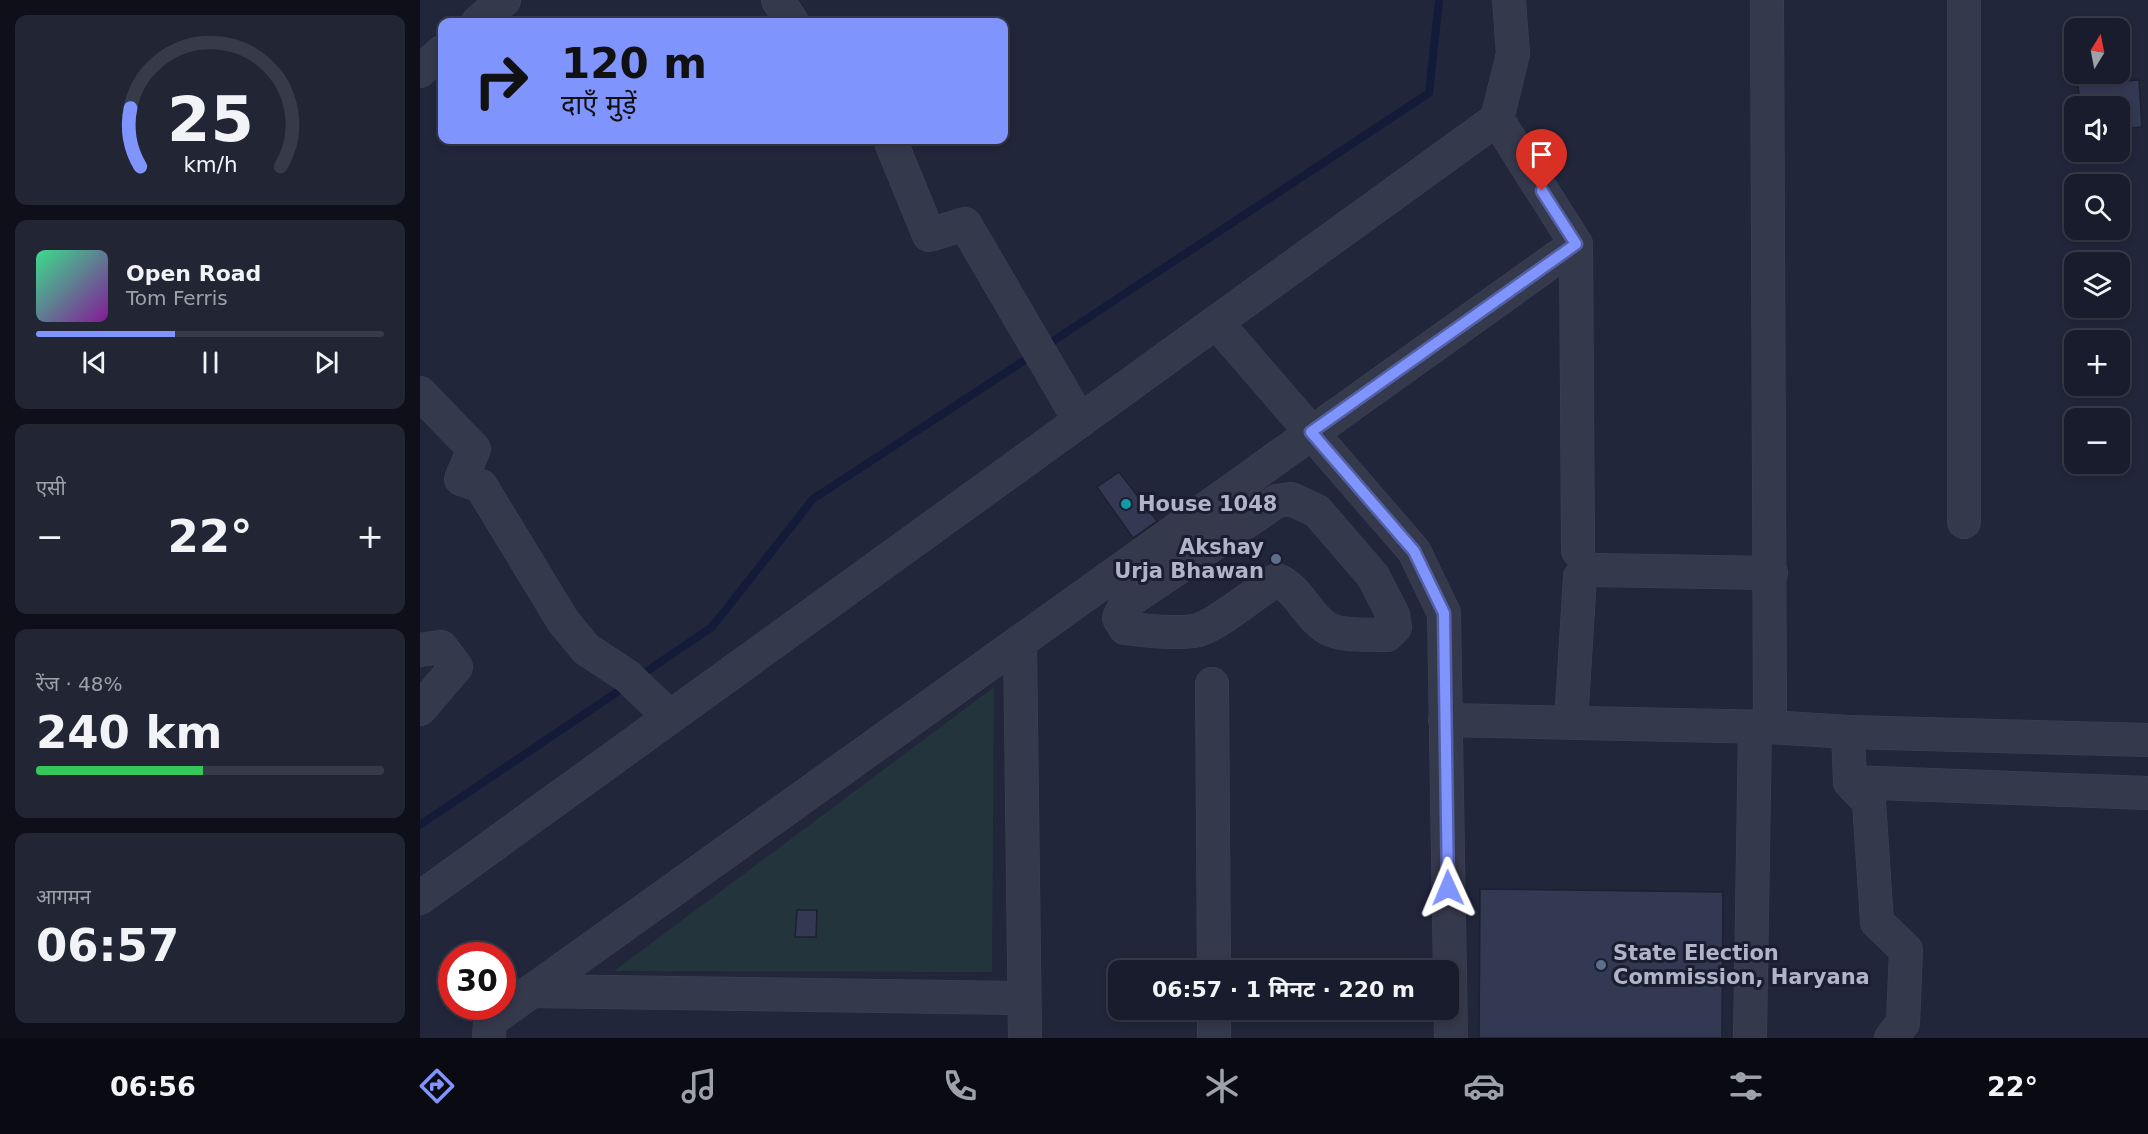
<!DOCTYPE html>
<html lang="hi">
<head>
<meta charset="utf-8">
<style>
  body { margin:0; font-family:"DejaVu Sans","Noto Sans Devanagari",sans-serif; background:#222534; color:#f1f3f6; height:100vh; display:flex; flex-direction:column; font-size:22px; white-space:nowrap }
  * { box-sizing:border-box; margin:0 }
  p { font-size:20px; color:#9fa1a9 }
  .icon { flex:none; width:33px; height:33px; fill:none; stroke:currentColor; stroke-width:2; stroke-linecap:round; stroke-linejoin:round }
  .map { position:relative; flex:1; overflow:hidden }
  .details { display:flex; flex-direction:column; gap:15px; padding:15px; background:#0e0f18; width:420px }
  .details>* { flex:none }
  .banner { position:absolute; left:18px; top:18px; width:570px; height:126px; border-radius:12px; box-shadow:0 3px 9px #0003,0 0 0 2px #373a48; background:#8094fd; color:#111; overflow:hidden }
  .needle { width:39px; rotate:10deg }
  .buttons { position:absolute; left:1644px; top:18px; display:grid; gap:12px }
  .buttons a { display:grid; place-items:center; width:66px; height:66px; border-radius:12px; background:#191c2c; box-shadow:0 3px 9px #0003,0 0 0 2px #373a48; font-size:30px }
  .speed { position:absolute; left:18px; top:942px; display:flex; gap:12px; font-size:30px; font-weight:700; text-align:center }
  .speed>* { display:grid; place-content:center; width:78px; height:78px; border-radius:50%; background:#191c2c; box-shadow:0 3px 9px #0003,0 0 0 2px #373a48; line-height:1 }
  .speed .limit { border:9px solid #d22; background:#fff; color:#111 }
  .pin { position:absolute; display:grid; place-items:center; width:51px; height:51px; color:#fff; margin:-62px -26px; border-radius:50% 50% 50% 0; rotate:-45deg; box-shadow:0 0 6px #0007 }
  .pin .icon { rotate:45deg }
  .me { position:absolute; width:66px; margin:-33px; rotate:359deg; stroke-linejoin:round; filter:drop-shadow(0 0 4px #0008) }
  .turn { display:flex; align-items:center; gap:21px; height:126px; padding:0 24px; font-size:27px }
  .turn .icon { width:78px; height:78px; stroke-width:2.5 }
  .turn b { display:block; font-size:42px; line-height:51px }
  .big { font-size:45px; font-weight:700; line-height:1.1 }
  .details .widget { flex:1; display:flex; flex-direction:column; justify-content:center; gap:9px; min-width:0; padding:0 21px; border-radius:12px; background:#222534 }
  .details .dial { align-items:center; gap:0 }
  .dial svg { height:156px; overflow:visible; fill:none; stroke:#373a48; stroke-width:7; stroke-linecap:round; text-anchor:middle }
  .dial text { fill:#f1f3f6; stroke:none }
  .song { display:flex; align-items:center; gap:18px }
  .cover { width:72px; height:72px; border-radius:9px; background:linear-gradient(135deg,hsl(150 70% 55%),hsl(290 70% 35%)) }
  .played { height:6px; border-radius:3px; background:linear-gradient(90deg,#8094fd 40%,#373a48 40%) }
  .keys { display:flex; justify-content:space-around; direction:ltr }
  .heat { display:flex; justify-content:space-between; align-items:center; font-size:33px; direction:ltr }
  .charge { height:9px; border-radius:4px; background:linear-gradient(90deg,#34c759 48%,#373a48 0) }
  .trip { position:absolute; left:688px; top:960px; width:351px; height:60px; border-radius:12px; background:#191c2c; box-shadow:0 3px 9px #0003,0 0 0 2px #373a48; font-weight:700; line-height:60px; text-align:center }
  .dock { display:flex; height:96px; justify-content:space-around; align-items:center; background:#0a0b12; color:#9fa1a9 }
  .dock .icon { width:42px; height:42px }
  .dock .active { color:#8094fd }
  .dock b { font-size:27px; color:#f1f3f6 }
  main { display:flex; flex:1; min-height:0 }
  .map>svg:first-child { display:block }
  .green { fill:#23343c }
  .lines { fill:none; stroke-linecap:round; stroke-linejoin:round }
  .stream { stroke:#141b39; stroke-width:8 }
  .building { fill:#333952; stroke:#1c2032; stroke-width:1.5 }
  .minor-casing { stroke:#3e4255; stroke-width:34 }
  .minor { stroke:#35394c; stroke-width:33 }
  .route-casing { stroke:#5360a4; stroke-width:15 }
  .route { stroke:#8094fd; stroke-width:10 }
  .culture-dot { fill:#0f9aa8; stroke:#1a1e30; stroke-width:2 }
  .service-dot { fill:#5c6f8a; stroke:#1a1e30; stroke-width:2 }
  .labels { text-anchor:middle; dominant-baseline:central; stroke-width:6; stroke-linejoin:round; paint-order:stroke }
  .poi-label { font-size:21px; font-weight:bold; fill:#b0b4c8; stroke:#1a1e30; text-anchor:start }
</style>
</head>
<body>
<main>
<section class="details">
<div class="widget dial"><svg viewBox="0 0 100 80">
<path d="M14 69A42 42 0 1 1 86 69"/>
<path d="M14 69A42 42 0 0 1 9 39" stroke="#8094fd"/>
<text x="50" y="56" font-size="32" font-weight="700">25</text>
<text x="50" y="72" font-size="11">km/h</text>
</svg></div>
<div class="widget">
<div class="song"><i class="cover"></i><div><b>Open Road</b><p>Tom Ferris</p></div></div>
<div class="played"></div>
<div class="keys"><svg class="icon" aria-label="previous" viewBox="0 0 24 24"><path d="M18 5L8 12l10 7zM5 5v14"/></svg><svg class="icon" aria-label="pause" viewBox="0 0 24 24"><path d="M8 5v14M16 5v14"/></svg><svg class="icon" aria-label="next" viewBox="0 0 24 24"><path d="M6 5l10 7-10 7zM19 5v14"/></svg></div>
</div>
<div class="widget"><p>एसी</p>
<div class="heat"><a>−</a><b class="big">22°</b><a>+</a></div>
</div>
<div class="widget"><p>रेंज · 48%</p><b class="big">240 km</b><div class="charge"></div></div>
<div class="widget"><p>आगमन</p><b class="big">06:57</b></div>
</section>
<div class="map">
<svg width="1728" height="1038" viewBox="0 0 1728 1038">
  <rect width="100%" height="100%" fill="#21263b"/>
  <path class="green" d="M574 687 572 972 194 971Z"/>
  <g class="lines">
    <g class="stream">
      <path d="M624 347 1009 93 1019 0"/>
      <path d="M217 678 292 627 393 499 614 354"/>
      <path d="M0 825 206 686"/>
    </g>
  </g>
  <g class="building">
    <path d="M1719 80 1722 127 1700 129V106H1660L1658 84Z"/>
    <path d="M699 472 737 521 713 538 677 487Z"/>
    <path d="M1060 889 1303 892 1302 1038H1059Z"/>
    <path d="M377 910H397L396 937H375Z"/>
  </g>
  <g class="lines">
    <defs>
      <g id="minor">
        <path d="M358 0 372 22"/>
        <path d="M1544 0V522"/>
        <path d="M58 22 84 0"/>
        <path d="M0 71 22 52"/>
        <path d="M470 140 509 235 545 224 660 421"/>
        <path d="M1156 244 1158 551"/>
        <path d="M796 322 994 551 1024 613 1031 1038"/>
        <path d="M0 393 54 449 41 479 61 486 143 621 166 649 207 676 250 717"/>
        <path d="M871 499 897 511 953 576 973 615 975 627 967 635C949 634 922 637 907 628 887 616 879 589 857 580 834 592 797 627 774 631 752 634 727 631 705 628L699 618 706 603 857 501Z"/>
        <path d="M600 641 605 1038"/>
        <path d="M0 650 21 647 36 667 0 709"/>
        <path d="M792 684 794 970"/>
        <path d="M1025 720 1350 727 1347 0"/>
        <path d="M1151 722 1160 577 1173 570 1351 573"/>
        <path d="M1350 727 1428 732 1728 740"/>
        <path d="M1428 732 1430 782 1449 802 1457 922 1486 950 1483 1023 1471 1038"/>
        <path d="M1430 782 1728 793"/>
        <path d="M0 898 1077 119 1093 54 1089 0"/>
        <path d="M111 991 604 998"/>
        <path d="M794 1010V1038"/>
        <path d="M69 1038 70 1021 1156 244 1077 119"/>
        <path d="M1330 1038 1335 726"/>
      </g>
    </defs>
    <use href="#minor" class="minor-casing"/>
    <use href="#minor" class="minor"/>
  </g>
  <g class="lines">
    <defs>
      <path id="route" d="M1028 888 1024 613 994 551 891 432 1156 244 1122 191"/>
    </defs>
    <use href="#route" class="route-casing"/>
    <use href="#route" class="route"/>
  </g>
  <circle class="culture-dot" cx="706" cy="504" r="6"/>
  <g class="service-dot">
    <circle cx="856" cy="559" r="6"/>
    <circle cx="1181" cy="965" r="6"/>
  </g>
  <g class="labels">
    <g class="poi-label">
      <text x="718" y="504">House 1048</text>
      <text x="844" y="547" text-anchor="end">Akshay<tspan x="844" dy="24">Urja Bhawan</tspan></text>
      <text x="1193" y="953">State Election<tspan x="1193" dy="24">Commission, Haryana</tspan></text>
    </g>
  </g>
</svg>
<div class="buttons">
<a><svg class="needle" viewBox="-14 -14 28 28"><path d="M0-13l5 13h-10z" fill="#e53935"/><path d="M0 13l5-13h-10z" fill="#9fa1a9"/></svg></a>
<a><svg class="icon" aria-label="sound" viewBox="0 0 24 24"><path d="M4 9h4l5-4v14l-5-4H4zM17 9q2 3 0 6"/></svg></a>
<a><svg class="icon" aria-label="search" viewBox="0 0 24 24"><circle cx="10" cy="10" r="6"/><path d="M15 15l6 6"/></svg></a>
<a><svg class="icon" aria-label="layers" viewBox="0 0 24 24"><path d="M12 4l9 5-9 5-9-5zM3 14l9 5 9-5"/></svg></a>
<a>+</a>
<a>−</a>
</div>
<div class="speed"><div class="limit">30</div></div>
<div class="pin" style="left:1122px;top:191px;background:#d93025"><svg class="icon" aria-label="arrive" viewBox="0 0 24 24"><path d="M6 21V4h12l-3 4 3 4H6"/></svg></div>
<svg class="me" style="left:1028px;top:888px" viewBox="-20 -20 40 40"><path d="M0-17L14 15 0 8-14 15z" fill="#8094fd" stroke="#fff" stroke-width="4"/></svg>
<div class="trip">06:57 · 1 मिनट · 220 m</div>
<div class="banner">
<div class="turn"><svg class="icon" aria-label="right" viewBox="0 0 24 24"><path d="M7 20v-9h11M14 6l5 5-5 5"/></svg><div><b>120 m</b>दाएँ मुड़ें</div></div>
</div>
</div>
</main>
<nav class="dock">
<b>06:56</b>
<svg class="icon active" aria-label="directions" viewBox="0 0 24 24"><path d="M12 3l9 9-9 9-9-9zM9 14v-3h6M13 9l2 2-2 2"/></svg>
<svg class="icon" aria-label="music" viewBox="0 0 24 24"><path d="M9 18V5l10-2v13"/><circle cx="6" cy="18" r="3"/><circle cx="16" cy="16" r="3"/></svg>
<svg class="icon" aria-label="phone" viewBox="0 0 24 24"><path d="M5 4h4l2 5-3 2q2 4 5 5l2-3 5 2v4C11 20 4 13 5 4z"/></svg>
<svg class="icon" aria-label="climate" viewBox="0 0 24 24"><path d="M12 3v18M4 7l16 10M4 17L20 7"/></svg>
<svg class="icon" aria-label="car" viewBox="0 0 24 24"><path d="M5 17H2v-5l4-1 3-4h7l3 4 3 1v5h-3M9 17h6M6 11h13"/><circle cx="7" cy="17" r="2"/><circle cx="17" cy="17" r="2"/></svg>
<svg class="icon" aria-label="filters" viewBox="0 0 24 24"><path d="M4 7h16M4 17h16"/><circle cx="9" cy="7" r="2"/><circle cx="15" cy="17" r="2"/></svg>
<b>22°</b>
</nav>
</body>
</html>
